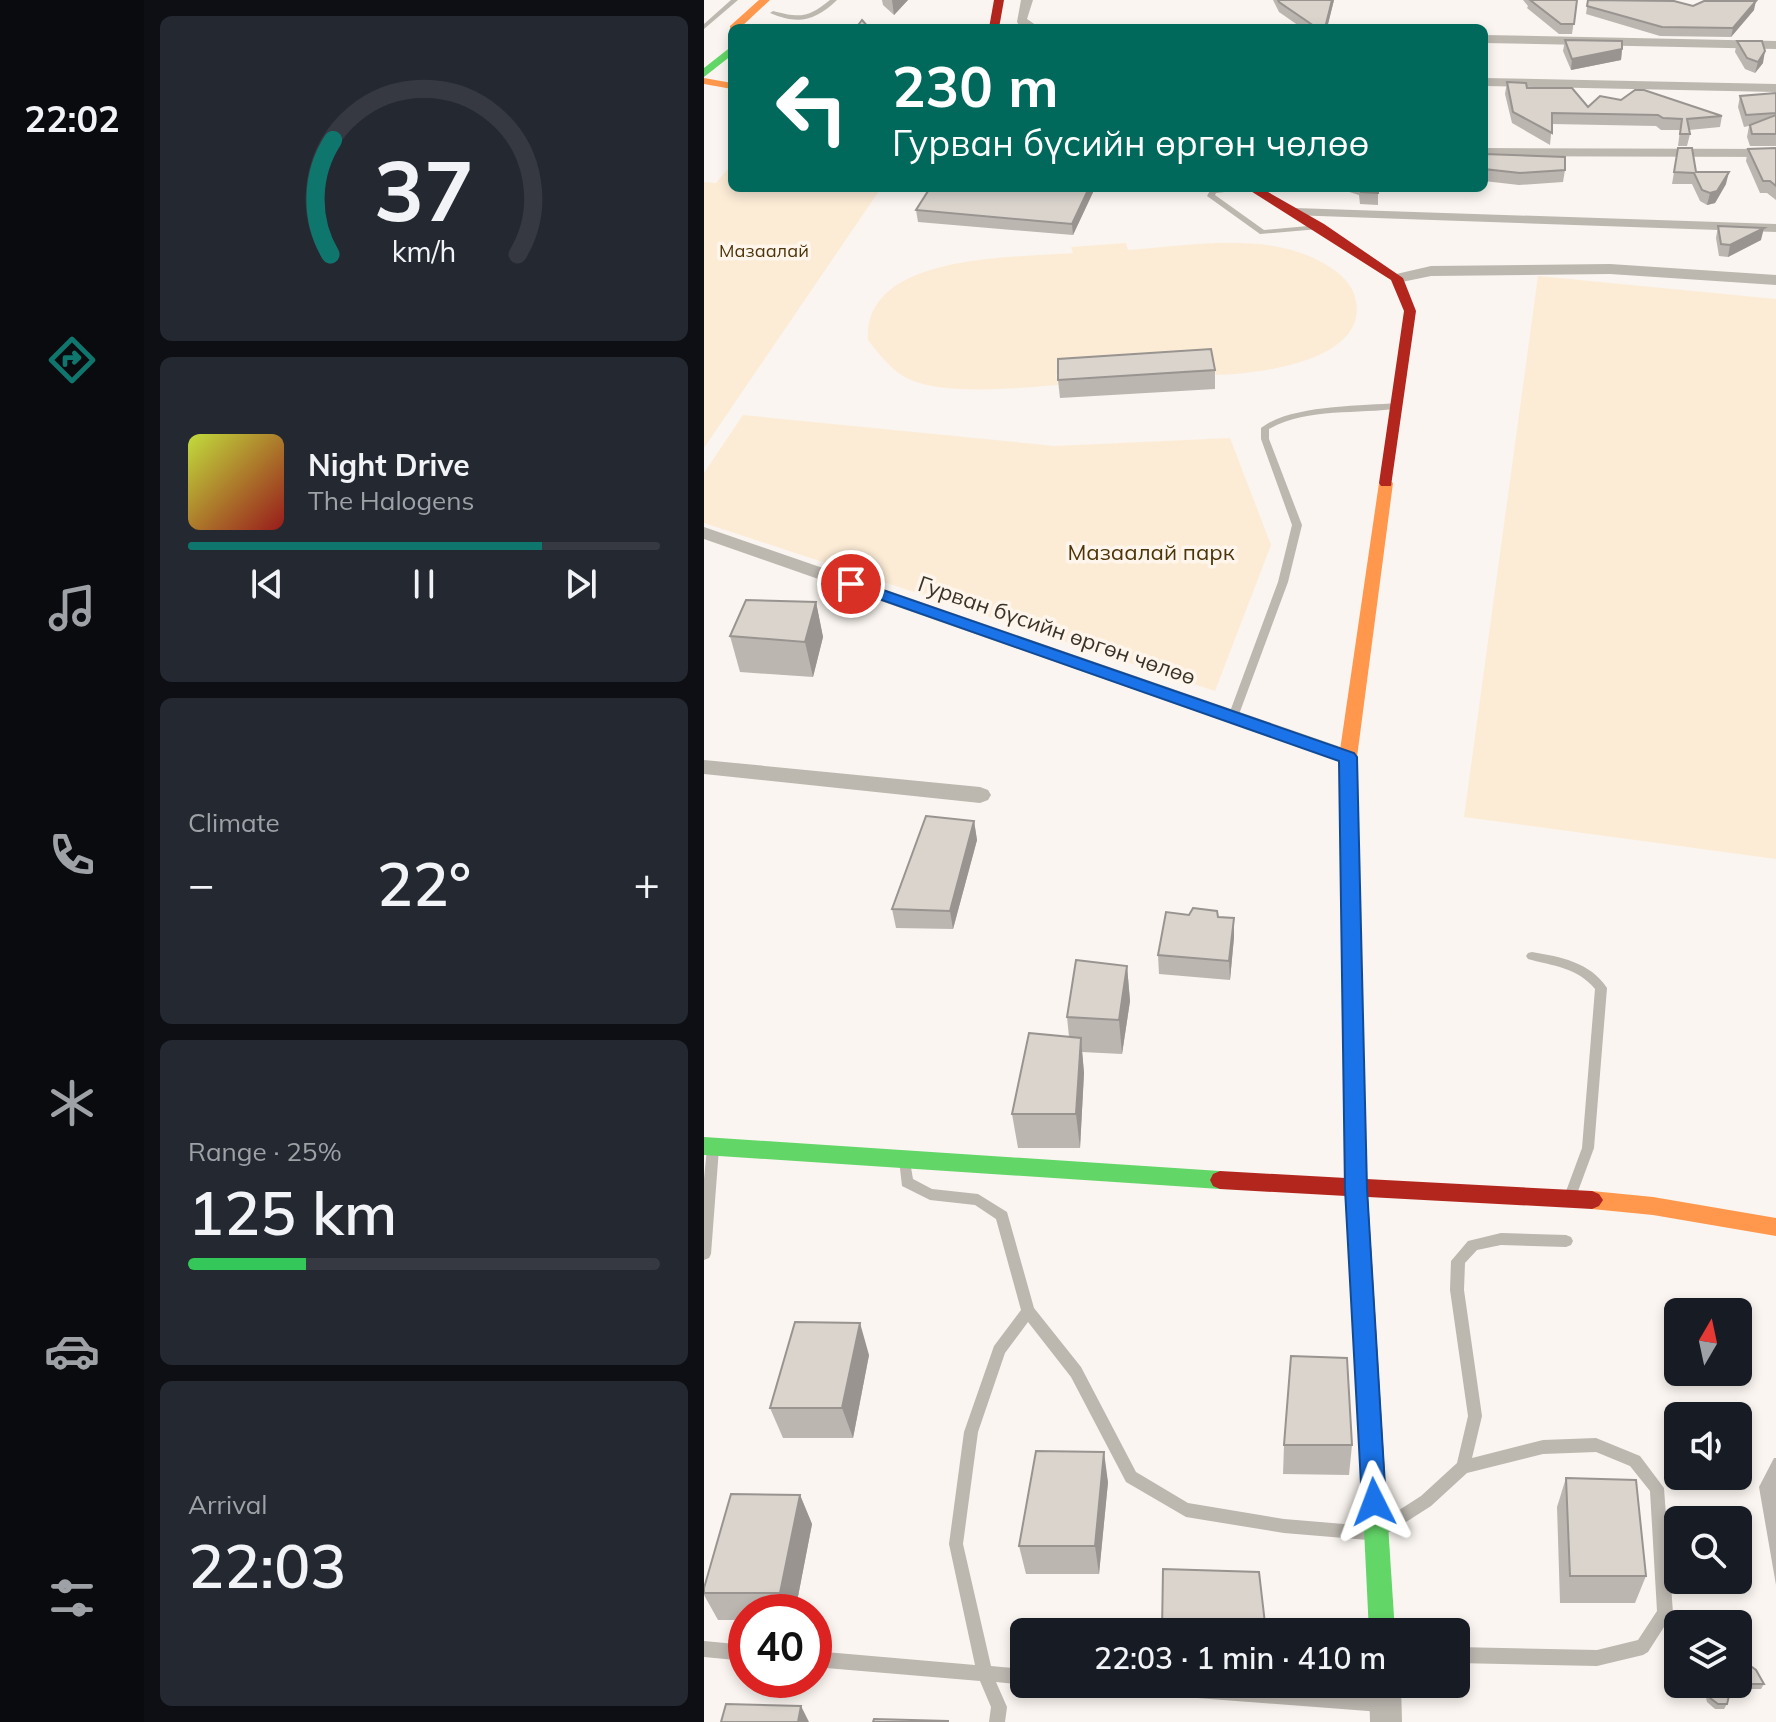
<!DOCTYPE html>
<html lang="en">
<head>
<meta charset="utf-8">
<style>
  body { margin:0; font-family:Mulish,sans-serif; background:#242831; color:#f1f3f6; height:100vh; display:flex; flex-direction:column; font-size:30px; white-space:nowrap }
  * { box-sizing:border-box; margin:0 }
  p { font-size:26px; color:#9ea1a6 }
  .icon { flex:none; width:44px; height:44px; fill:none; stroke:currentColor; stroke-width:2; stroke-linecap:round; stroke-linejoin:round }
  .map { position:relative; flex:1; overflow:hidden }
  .side { display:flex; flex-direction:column; gap:16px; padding:16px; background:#0d0f14; width:560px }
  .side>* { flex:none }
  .hud { position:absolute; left:24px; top:24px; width:760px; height:168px; border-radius:12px; box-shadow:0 4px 12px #0003; background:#00695c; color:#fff; overflow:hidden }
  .needle { width:52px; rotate:9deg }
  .controls { position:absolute; left:960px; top:1298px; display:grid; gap:16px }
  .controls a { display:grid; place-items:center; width:88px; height:88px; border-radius:12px; background:#171b24; box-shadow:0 4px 12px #0003; font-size:40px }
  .speed { position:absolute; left:24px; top:1594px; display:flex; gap:16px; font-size:40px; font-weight:700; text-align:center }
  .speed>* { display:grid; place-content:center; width:104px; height:104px; border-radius:50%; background:#171b24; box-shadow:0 4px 12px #0003; line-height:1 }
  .speed .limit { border:12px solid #d22; background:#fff; color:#111 }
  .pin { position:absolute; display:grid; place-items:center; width:68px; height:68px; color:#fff; margin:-34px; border:4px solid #fff; border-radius:50%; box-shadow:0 2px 8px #0007 }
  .me { position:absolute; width:88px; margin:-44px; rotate:357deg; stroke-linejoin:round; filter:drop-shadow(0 0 6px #0008) }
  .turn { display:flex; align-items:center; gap:28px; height:168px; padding:0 32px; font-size:36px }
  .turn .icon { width:104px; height:104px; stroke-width:2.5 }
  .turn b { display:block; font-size:56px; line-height:68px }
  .big { font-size:60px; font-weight:600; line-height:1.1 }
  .side .tile { flex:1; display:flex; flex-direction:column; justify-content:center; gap:12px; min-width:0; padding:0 28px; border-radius:12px; background:#242831 }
  .side .dial { align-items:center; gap:0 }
  .dial svg { height:208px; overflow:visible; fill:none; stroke:#363941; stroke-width:7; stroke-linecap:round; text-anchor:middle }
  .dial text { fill:#f1f3f6; stroke:none }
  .song { display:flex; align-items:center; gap:24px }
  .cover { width:96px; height:96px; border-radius:12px; background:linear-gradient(135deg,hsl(70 70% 55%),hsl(0 70% 35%)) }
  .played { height:8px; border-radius:4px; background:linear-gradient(90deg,#0f766e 75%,#363941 75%) }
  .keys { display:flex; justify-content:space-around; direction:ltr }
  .heat { display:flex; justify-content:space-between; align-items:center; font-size:44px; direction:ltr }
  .charge { height:12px; border-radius:6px; background:linear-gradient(90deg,#34c759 25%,#363941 0) }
  .trip { position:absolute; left:306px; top:1618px; width:460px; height:80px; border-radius:12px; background:#171b24; box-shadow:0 4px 12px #0003; font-weight:600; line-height:80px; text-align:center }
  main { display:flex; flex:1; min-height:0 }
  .dock { display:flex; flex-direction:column; width:144px; justify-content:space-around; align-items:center; background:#090b0e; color:#9ea1a6 }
  .dock .icon { width:56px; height:56px }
  .dock .current { color:#0f766e }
  .dock b { font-size:36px; color:#f1f3f6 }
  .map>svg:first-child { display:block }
  .green { fill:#fcecd6 }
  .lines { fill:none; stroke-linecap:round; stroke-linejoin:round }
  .lane { fill:#bcb7af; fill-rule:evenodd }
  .street { fill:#bcb7af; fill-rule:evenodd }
  .fast { fill:#63d668; fill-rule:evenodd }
  .slow { fill:#ff974d; fill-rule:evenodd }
  .jam { fill:#b3261e; fill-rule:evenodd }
  .wall { fill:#bbb6b0 }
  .shaded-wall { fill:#999490 }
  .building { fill:#dad4cd; stroke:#999490; stroke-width:2 }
  .route { fill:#1a73e8; stroke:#114b97; stroke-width:2 }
  .labels { text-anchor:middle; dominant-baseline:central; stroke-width:7; stroke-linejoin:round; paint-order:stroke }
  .far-park-label { font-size:18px; fill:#4e3509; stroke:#fef6ec }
  .park-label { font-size:22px; fill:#4e3509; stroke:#fef6ec }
  .street-label { font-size:22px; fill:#3a3328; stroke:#fef6ec }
</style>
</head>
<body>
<main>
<nav class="dock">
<b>22:02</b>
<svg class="icon current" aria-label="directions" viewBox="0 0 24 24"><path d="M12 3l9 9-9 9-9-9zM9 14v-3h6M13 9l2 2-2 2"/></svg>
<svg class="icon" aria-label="music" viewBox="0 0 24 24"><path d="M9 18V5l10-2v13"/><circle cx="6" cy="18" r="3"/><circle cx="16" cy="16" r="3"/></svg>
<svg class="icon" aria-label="phone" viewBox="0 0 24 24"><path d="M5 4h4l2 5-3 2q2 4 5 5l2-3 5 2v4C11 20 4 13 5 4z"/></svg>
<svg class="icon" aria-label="climate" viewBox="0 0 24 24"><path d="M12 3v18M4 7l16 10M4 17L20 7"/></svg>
<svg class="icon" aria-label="car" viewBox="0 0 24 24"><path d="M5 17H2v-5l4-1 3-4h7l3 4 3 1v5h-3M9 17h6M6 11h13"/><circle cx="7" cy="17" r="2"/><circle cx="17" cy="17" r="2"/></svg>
<svg class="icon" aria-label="filters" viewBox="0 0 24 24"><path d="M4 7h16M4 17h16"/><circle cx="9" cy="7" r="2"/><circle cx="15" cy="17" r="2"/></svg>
</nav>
<section class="side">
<div class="tile dial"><svg viewBox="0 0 100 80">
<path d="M14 69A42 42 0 1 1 86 69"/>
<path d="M14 69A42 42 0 0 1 15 25" stroke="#0f766e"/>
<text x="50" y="56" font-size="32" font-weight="700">37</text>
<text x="50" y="72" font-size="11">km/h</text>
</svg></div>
<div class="tile">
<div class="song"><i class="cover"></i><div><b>Night Drive</b><p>The Halogens</p></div></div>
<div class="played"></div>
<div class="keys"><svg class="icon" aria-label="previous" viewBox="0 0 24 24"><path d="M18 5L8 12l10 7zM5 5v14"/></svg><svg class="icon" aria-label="pause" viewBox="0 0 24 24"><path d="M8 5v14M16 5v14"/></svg><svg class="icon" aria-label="next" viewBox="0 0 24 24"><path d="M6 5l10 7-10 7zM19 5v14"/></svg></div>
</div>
<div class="tile"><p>Climate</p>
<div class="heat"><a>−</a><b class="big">22°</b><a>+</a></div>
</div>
<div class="tile"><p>Range · 25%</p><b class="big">125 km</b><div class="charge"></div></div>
<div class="tile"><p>Arrival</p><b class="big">22:03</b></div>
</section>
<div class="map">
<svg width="1072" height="1722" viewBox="0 0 1072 1722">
  <rect width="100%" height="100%" fill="#faf5f0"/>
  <g class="green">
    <path d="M28 164V188H177L0 448V182L12 183Z"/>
    <path d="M422 243 424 250C482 246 550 233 605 256 625 265 648 278 652 301 663 362 552 374 512 375L509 366 352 375 354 385C314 388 234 397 199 376 185 367 174 353 164 340 159 253 310 258 369 253L367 247Z"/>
    <path d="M834 276 1072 299V859L760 817Z"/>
    <path d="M39 415 351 446 526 438 567 545 511 691 0 523V473Z"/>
  </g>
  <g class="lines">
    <g class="lane">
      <path d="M27 0H34L0 29V24Z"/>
      <path d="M126 0H133C111 21 94 25 66 13L69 11C96 18 104 18 126 0Z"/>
      <path d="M518 188H543L539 190 512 193 511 195 560 230 615 225 619 227 615 229 556 234 503 196 507 189Z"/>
      <path d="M693 403 696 404V408C653 415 604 407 565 429V439L598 525 584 582 534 717 533 719H525L524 717 574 582 588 525 557 439V428C586 405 656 406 693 403Z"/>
      <path d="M828 952C857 957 886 962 903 988L890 1148 873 1194 872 1198 867 1200 862 1198 861 1194 878 1148 891 989C873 967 849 966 824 959L822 956 824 953Z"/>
      <path d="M9 1143 13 1144 15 1148 7 1254 5 1258 0 1260V1179L3 1148 5 1144Z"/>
      <path d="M201 1155 205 1156 209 1179 228 1189 274 1194 303 1212 330 1308 377 1367 432 1472 484 1503 580 1519 664 1526 669 1528 671 1533 669 1538 664 1540 580 1533 482 1517 422 1482 367 1377 324 1322 301 1353 274 1432 259 1544 287 1666 320 1669V1684H322L320 1685 292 1682 303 1707 301 1722H285L287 1707 276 1681 110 1667V1651L271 1665 245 1544 260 1432 290 1346 317 1310 292 1219 271 1205 226 1200 198 1186 195 1160 197 1156Z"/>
      <path d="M797 1233 862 1235 867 1237 869 1241 867 1245 862 1247 797 1245 773 1250 761 1263 760 1290 778 1416 768 1458 839 1440 892 1438 936 1456 960 1488 969 1613 944 1652 939 1655 893 1666 752 1663V1647L893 1650 934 1640 953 1611 946 1491 926 1466 892 1452 839 1454 763 1473 727 1506 688 1531 683 1533 678 1531 676 1526 678 1521 717 1496 753 1463 764 1416 746 1290 747 1261 764 1241Z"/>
      <path d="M0 1641 42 1645V1661L0 1657Z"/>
      <path d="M407 1684H518L677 1696 683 1698 685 1704 683 1710 677 1712 415 1692 409 1690Z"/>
    </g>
    <g class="street">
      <path d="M317 0H329L323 19 336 28H317L313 22Z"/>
      <path d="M780 35 1072 41V49L780 43Z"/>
      <path d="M780 78 1072 84V92L780 86Z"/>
      <path d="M780 148 1072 149V157L780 156Z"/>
      <path d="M591 208 1072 224V232L586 215V209Z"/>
      <path d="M906 264 1072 275V285L906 274 727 276 693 283 685 278 688 275 727 266Z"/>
      <path d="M0 527 651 752 654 757 651 762H637L0 539Z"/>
      <path d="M0 760 276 787 284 790 287 795 284 800 276 803 0 774Z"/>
      <path d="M665 1684H697L698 1722H666Z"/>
    </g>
    <g class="fast">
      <path d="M28 46V55L0 77V68Z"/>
      <path d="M0 1137 516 1171 523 1174 526 1180 523 1186 516 1189 0 1155Z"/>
      <path d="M671 1497 679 1501 683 1509 691 1632H665L659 1509 663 1501Z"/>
    </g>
    <g class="slow">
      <path d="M55 0H66L36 28 26 30V26Z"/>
      <path d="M0 78 28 83V89L0 84Z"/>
      <path d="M682 479 689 483 653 757 662 1179 659 1185 652 1188 645 1185 642 1179 635 757 675 483Z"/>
      <path d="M888 1191 949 1197 1072 1218V1236L949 1215 888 1209 881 1206 877 1200 881 1194Z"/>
    </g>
    <g class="jam">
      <path d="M290 0H300L295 28H285Z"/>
      <path d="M542 188H557L620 224 699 278 712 311 687 486H677L675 483 700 311 687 280Z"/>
      <path d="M652 1170 659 1173 662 1179 888 1191 895 1194 899 1200 895 1206 888 1209 664 1197 683 1509 679 1517 671 1521 663 1517 659 1509 642 1196 516 1189 509 1186 506 1180 509 1174 516 1171 642 1178 645 1173Z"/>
    </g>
  </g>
  <g class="wall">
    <path d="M178 0H204L190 15 179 5Z"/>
    <path d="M569 0H630L623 28H598L575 12Z"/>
    <path d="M819 0H873L868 34H855L823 8 824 6Z"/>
    <path d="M884 0 989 6 1018 1 1017 0H1042L1050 10 1027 37 956 36 882 14Z"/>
    <path d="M861 40 918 49 917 60 867 70 859 51Z"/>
    <path d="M1033 41 1059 63 1051 73 1041 69 1031 52Z"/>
    <path d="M803 82 823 88 884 107 1018 116 1016 127 985 130 986 134 983 146H974L976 130H957L952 126 848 124 846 145 808 123 801 94Z"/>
    <path d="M1072 93V146H1046L1043 137 1045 126 1040 127 1034 107 1036 96Z"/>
    <path d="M974 148 992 172 1022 184 1011 203 1003 205 996 201 988 184H968Z"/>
    <path d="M1072 148V200L1063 193H1056L1042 161 1044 149Z"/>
    <path d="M780 154 861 170 859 182 815 185 780 181Z"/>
    <path d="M226 188H391L369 235 214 222 212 210Z"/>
    <path d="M597 188H674V205L656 204 655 195 639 190Z"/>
    <path d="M1014 226 1057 240 1024 257 1015 256 1012 238Z"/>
    <path d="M511 370V389L356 398 354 380Z"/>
    <path d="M112 602 119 637 109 677 36 672 26 636Z"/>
    <path d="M270 821 273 840 249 929 192 928 188 909Z"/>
    <path d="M485 915 514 917 530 937 526 980 455 974 454 955Z"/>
    <path d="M423 966 426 1001 418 1054 378 1052 380 1073 376 1148H314L308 1114 365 1037 363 1017Z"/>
    <path d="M165 1355 149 1438H79L66 1408Z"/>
    <path d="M580 1445H648L645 1475 579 1474Z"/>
    <path d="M1070 1458H1072V1585L1055 1487Z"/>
    <path d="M862 1478 942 1576 931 1603H856L853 1507Z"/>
    <path d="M404 1482 395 1574H322L315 1546Z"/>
    <path d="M96 1495 108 1524 91 1612H42V1620H14L0 1595V1588Z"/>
    <path d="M1037 1659 1060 1684 1057 1689H1029L1030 1684H1034V1667Z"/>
    <path d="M999 1684H1014L1023 1704 1020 1709H1011L1003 1702Z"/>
  </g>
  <g class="shaded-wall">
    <path d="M188 0H204L190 15Z"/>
    <path d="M628 0H630L623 28H621Z"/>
    <path d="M1052 1 1050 10 1027 37 1029 28Z"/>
    <path d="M918 49 917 60 867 70 868 59Z"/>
    <path d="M1061 51 1059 63 1051 73 1054 62Z"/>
    <path d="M1025 172 1022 184 1011 203 1003 205 1006 193Z"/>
    <path d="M385 188H391L369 235 368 224Z"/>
    <path d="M1060 228 1057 240 1024 257 1026 245Z"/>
    <path d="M112 602 119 637 109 677 101 642Z"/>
    <path d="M270 821 273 840 249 929 246 911Z"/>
    <path d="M530 918V937L526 980 525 961Z"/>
    <path d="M423 966 426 1001 418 1054 415 1020Z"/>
    <path d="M377 1038 380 1073 376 1148 372 1114Z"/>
    <path d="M156 1323 165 1355 149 1438 138 1408Z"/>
    <path d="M400 1452 404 1482 395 1574 391 1546Z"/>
    <path d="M96 1495 108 1524 91 1612H85L76 1593Z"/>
    <path d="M97 1706 105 1722H94Z"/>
  </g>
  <g class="building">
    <path d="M574 0H628L621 28H613L575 2Z"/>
    <path d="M826 0H873L870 24H857Z"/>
    <path d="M884 0 970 1 989 6 1000 1H1052L1029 28 958 27 883 6Z"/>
    <path d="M158 20 165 28H152Z"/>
    <path d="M861 40 918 41V49L868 59Z"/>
    <path d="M1033 41H1058L1061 51 1054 62 1043 58Z"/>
    <path d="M803 82 822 83 823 88H868L884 107 896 96 917 100 931 90H940L1018 116 983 119 986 134H976L978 119 959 118 954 115 848 113V133L809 112Z"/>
    <path d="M1072 93V113L1042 115 1036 96Z"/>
    <path d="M1072 115V134H1048L1046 125Z"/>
    <path d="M974 148H988L992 172H1025L1013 191 1006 193 998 190 990 173 970 172Z"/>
    <path d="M1072 148V186L1066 181H1059L1044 149Z"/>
    <path d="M780 154 861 157V170L816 173 780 169Z"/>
    <path d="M226 188H385L368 224 212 210Z"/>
    <path d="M656 188H674V193L657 192Z"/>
    <path d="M1014 226 1060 228 1026 245 1017 244Z"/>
    <path d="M507 349 511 370 354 380V359Z"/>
    <path d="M42 600 112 602 101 642 26 636Z"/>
    <path d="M222 816 270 821 246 911 188 909Z"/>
    <path d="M489 908 513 911 514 917 530 918 525 961 454 955 462 912 485 915Z"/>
    <path d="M372 960 423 966 415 1020 363 1017Z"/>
    <path d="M325 1033 377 1038 372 1114H308Z"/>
    <path d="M91 1322 156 1323 138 1408H66Z"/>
    <path d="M587 1356 643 1358 648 1445H580Z"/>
    <path d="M332 1451 400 1452 391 1546H315Z"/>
    <path d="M862 1478 932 1480 942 1576H866Z"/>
    <path d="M27 1494 96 1495 76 1593H0V1588Z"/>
    <path d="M459 1569 555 1572 562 1632H458Z"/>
    <path d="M1037 1659 1052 1670 1060 1684H1032H1034V1675Z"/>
    <path d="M1002 1684H1014L1027 1688 1023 1704H1014L1006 1698Z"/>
    <path d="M22 1704 97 1706 94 1722H17Z"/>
    <path d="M170 1719 245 1721 169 1722Z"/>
  </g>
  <path class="route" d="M147 579 650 753 653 757 663 1189 682 1502 679 1511 670 1514 661 1511 658 1502 641 1189 635 761 141 587V581Z"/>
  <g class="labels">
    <g class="far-park-label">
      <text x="60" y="250">Мазаалай</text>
    </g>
    <g class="park-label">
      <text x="447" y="552">Мазаалай парк</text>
    </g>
    <g class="street-label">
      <text transform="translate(353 630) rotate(19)">Гурван бүсийн өргөн чөлөө</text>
    </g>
  </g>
</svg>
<div class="controls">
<a><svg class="needle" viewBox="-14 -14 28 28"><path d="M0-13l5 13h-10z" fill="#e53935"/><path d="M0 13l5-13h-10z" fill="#9ea1a6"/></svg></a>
<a><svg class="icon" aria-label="sound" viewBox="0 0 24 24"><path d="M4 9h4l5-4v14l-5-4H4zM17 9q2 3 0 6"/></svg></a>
<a><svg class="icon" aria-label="search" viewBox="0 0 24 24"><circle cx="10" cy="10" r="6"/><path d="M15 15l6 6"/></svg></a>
<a><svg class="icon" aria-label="layers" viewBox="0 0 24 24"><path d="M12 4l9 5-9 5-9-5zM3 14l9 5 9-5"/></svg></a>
</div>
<div class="speed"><div class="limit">40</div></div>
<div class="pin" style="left:147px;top:584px;background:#d93025"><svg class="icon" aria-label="arrive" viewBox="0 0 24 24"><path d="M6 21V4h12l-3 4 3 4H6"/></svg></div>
<svg class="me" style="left:670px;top:1502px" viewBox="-20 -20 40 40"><path d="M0-17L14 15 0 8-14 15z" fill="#1a73e8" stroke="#fff" stroke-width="4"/></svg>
<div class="trip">22:03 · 1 min · 410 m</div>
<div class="hud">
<div class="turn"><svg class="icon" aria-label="left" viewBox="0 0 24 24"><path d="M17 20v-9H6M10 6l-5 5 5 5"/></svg><div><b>230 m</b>Гурван бүсийн өргөн чөлөө</div></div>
</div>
</div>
</main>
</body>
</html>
